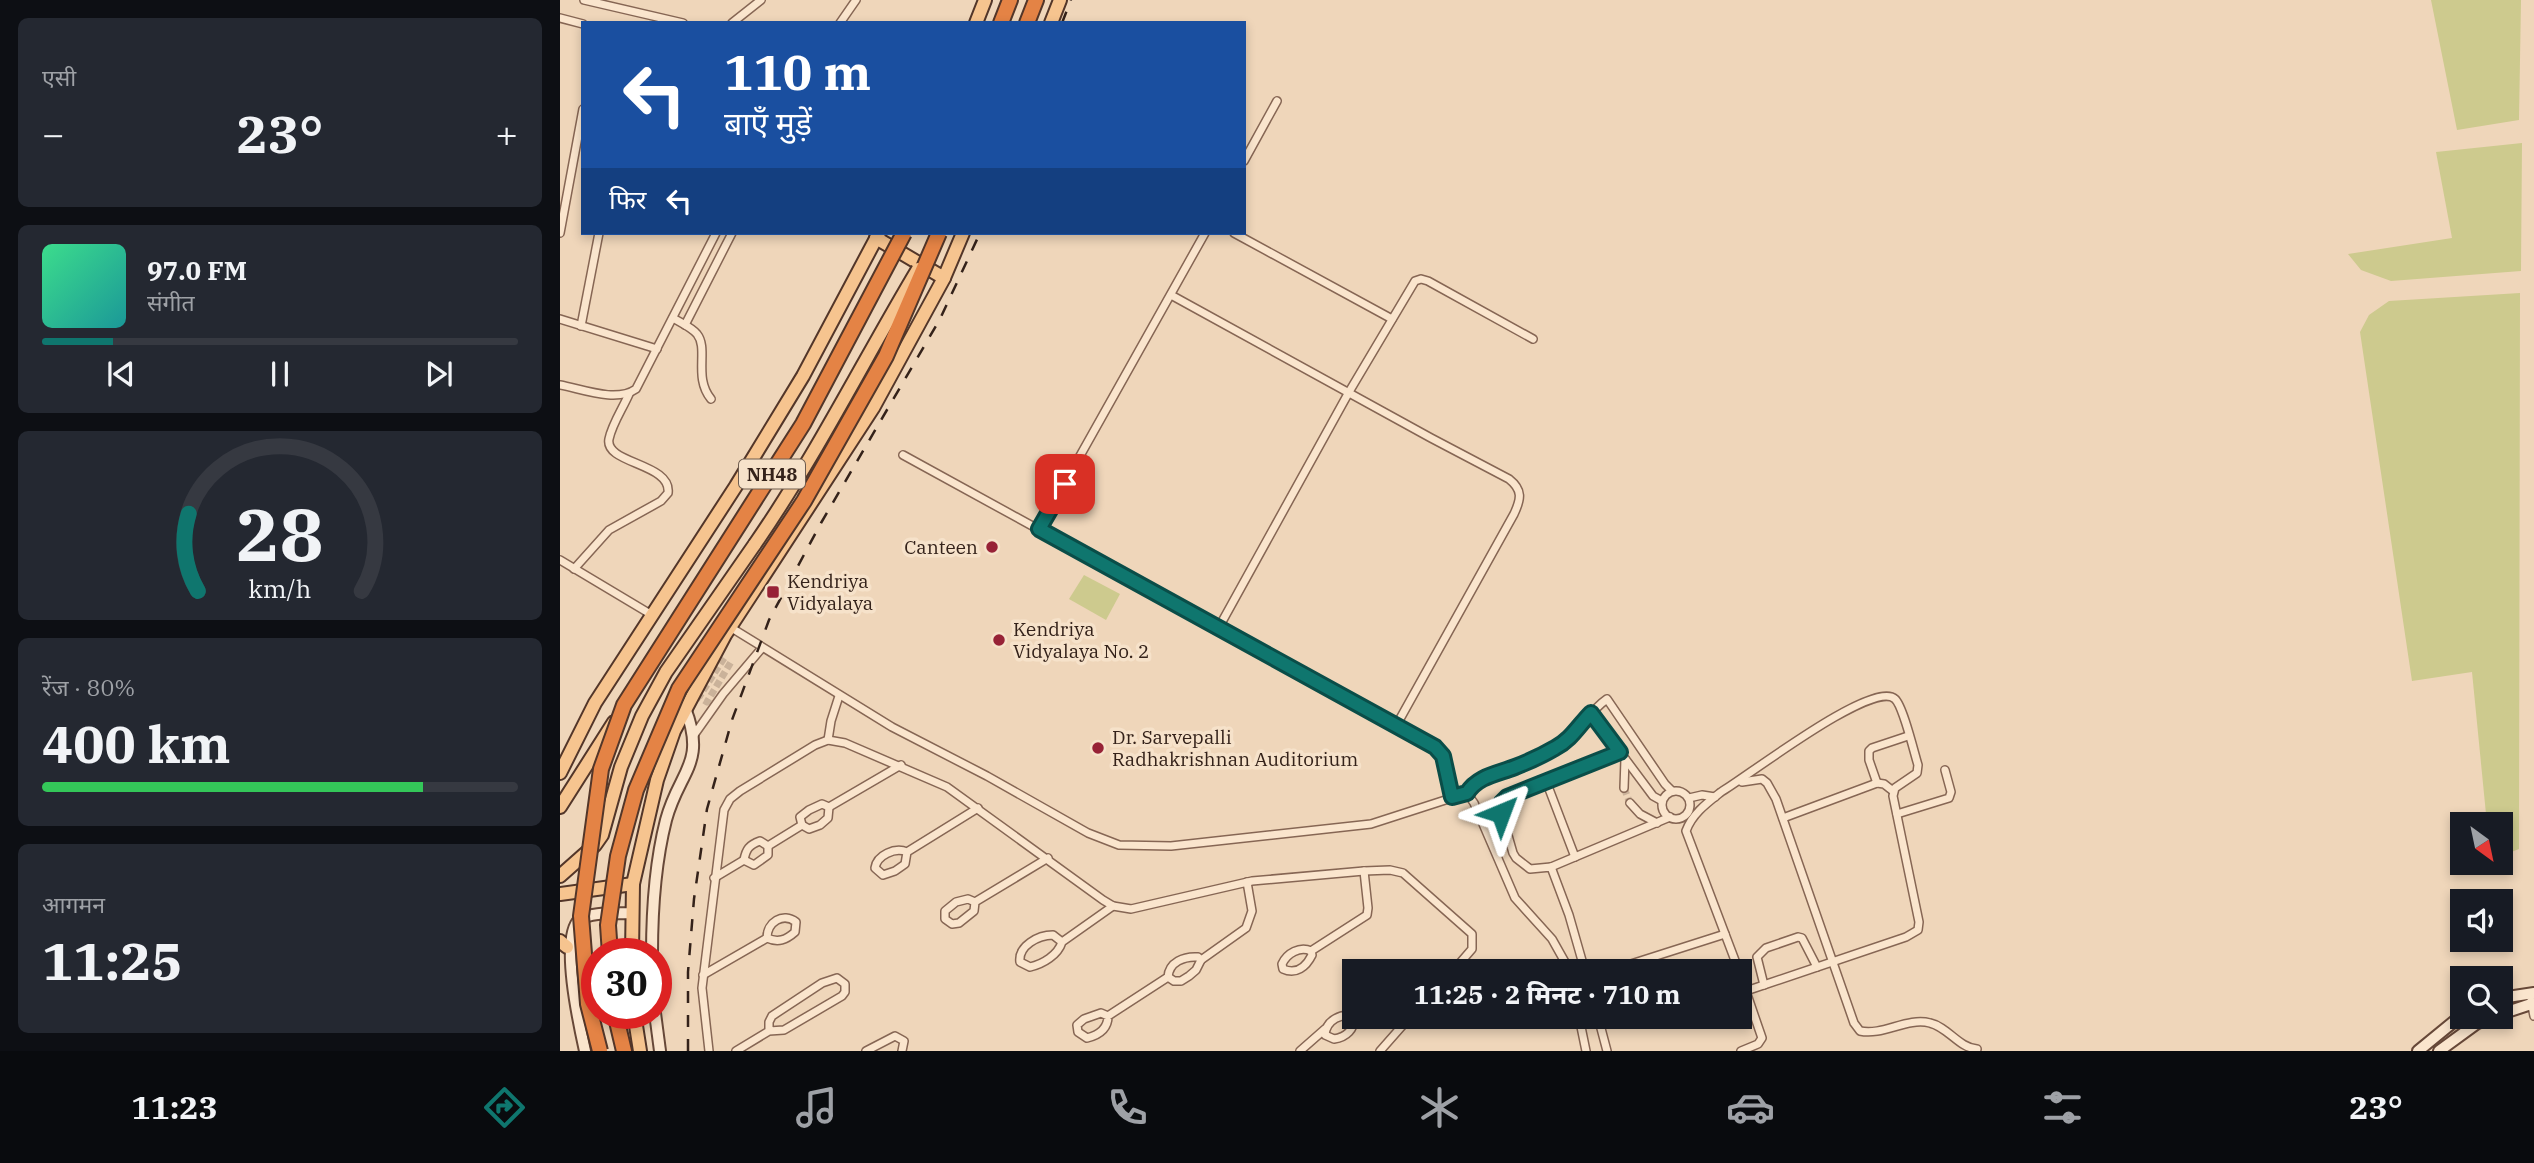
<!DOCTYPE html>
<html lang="hi">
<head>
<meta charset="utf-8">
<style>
  body { margin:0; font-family:"IBM Plex Serif","Noto Sans Devanagari",serif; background:#242831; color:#f1f3f6; height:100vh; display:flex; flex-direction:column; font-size:26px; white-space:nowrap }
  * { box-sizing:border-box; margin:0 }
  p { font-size:23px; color:#9ea1a6 }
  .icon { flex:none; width:38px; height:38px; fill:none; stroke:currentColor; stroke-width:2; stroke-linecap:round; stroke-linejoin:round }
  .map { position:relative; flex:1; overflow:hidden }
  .sheet { display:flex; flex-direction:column; gap:18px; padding:18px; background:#0d0f14; width:560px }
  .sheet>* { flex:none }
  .banner { position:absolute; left:21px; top:21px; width:665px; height:214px; border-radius:0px; box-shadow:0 4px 10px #0003; background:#1a4fa0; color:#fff; overflow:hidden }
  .needle { width:46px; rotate:147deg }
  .fabs { position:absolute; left:1890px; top:812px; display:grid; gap:14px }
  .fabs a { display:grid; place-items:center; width:63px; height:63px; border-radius:0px; background:#171b24; box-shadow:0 4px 10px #0003; font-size:35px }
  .speed { position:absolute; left:21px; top:938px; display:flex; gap:14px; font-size:35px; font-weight:700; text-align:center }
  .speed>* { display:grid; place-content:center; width:91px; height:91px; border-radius:50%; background:#171b24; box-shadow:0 4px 10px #0003; line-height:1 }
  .speed .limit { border:10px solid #d22; background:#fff; color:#111 }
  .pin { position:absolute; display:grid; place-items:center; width:60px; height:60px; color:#fff; margin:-30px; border-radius:14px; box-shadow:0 4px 10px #0006 }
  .me { position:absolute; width:77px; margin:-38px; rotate:44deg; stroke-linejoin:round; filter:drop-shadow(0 0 5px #0008) }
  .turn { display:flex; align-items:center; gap:24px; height:147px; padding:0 28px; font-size:32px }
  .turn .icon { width:91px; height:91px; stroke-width:2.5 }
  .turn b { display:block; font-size:49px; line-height:60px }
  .then { display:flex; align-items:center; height:66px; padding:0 28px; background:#0003; gap:14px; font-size:26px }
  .big { font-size:52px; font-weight:700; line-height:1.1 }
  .sheet .card { flex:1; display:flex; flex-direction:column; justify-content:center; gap:10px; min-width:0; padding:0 24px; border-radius:10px; background:#242831 }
  .sheet .dial { align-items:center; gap:0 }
  .dial svg { height:182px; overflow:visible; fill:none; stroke:#363941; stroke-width:7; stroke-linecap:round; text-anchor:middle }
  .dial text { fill:#f1f3f6; stroke:none }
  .song { display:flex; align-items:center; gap:21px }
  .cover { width:84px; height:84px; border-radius:10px; background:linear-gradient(135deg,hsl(150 70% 55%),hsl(180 70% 35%)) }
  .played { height:7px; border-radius:4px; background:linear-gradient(90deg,#0f766e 15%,#363941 15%) }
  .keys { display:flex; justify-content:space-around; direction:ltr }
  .heat { display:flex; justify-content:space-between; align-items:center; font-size:38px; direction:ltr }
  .charge { height:10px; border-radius:5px; background:linear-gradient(90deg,#34c759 80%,#363941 0) }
  .trip { position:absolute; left:782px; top:959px; width:410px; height:70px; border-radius:0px; background:#171b24; box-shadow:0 4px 10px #0003; font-weight:700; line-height:70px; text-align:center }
  .menu { display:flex; height:112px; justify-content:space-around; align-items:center; background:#090b0e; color:#9ea1a6 }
  .menu .icon { width:49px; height:49px }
  .menu .selected { color:#0f766e }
  .menu b { font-size:32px; color:#f1f3f6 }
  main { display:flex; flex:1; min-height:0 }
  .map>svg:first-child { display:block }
  .green { fill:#cdca8e }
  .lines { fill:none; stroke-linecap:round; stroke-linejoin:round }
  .street-tunnel { stroke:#cab29a; stroke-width:7; stroke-dasharray:7 3.5; stroke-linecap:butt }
  .street-casing { stroke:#866654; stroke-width:10 }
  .secondary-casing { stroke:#674838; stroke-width:14 }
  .primary-casing { stroke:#533629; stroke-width:16 }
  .highway-casing { stroke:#533629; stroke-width:18 }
  .street { stroke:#fae5cd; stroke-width:7 }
  .secondary { stroke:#fae5cd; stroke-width:10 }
  .primary { stroke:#f6c48f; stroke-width:12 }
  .highway { stroke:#e48345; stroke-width:14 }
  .rail { stroke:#34221a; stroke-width:2.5; stroke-dasharray:12 12; stroke-linecap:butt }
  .primary-bridge-casing { stroke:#533629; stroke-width:16; stroke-linecap:butt }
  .highway-bridge-casing { stroke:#533629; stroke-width:18; stroke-linecap:butt }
  .primary-bridge { stroke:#f6c48f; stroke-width:12 }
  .highway-bridge { stroke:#e48345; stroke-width:14 }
  .route-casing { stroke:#0a4d48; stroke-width:18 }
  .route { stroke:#0f766e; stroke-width:12 }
  .poi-dot { fill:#972236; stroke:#f6e2ca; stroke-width:2.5 }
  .labels { text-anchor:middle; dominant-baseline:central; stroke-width:7; stroke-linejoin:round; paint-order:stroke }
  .shield { fill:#f6e2ca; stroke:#6e5c4f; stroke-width:2 }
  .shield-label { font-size:18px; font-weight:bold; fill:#34221a }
  .poi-label { font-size:19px; fill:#34221a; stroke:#f6e2ca; text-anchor:start }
</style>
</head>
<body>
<main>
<section class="sheet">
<div class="card"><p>एसी</p>
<div class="heat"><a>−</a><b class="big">23°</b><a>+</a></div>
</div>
<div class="card">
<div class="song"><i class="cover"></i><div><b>97.0 FM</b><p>संगीत</p></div></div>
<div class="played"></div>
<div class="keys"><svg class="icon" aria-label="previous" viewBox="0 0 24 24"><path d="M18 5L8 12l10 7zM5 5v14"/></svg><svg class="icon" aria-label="pause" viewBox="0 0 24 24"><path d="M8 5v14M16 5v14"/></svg><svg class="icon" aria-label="next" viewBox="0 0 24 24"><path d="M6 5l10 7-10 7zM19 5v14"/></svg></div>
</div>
<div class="card dial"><svg viewBox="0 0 100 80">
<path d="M14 69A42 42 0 1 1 86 69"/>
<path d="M14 69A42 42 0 0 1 10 35" stroke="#0f766e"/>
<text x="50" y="56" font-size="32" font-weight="700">28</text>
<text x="50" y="72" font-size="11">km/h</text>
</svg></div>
<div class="card"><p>रेंज · 80%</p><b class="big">400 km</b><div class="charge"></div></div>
<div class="card"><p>आगमन</p><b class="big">11:25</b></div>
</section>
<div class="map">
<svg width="1974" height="1051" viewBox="0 0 1974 1051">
  <rect width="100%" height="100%" fill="#efd6ba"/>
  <g class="green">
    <path d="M1871 0H1961L1959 120 1897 130Z"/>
    <path d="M1962 143 1961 271 1831 281 1801 270 1788 254 1892 238 1876 152Z"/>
    <path d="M1960 293 1959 849 1941 856V824H1927L1912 672 1852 681 1800 332 1809 315 1829 301Z"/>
    <path d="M524 575 560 594 546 620 509 599Z"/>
  </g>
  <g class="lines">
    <g class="street-tunnel">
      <path d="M164 658 139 697 147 702 171 662"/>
      <path d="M1064 788 1070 803"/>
    </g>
    <defs>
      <g id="street">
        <path d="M24 0 123 23"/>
        <path d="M0 18 23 24"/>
        <path d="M172 23 201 0"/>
        <path d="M280 23 296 0"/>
        <path d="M684 161 717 101"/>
        <path d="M0 233 23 109"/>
        <path d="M674 233 832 319"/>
        <path d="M611 295 871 438 949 479C963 490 961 499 954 514L836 726"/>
        <path d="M113 318C121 323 131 327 137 334 149 349 133 377 151 399"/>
        <path d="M0 319 97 349"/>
        <path d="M125 325 172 233"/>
        <path d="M21 326 39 233"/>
        <path d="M0 385C22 389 56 403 76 389L156 233"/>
        <path d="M343 455 875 747 883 756 892 797"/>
        <path d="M479 529 645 233"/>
        <path d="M0 560 92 615"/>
        <path d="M14 569 49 530 101 501 108 493C112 463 44 464 49 439 52 424 63 408 69 394"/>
        <path d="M170 627 332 727 427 776 528 833 559 845 611 846 811 824 907 793 914 803 955 898 992 939 1010 971"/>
        <path d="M658 629 789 392 855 281 861 279 868 281 973 339"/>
        <path d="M1031 713 1093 796 1102 801"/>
        <path d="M134 735 163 694 202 648"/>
        <path d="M268 740 271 721 279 696"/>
        <path d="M986 781 1015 857"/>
        <path d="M1182 782 1202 779 1207 783 1216 799 1294 1023 1300 1031C1323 1036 1347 1017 1370 1023 1388 1027 1399 1048 1417 1049"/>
        <path d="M1317 783 1309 760V751L1312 748 1348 736"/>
        <path d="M1064 788 1065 759"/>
        <circle cx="1116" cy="805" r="14"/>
        <path d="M907 793C919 775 939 774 958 766 971 761 985 754 997 747 1017 736 1028 712 1047 699L1105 784 1112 791"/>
        <path d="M1129 798 1142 795 1155 797"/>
        <path d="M1070 803 1080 814 1097 823"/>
        <path d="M1337 814 1389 798 1391 792 1385 770"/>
        <path d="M1223 818 1317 783 1324 784 1333 791"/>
        <path d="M242 825 240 817 249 810 262 804 269 807 341 765"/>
        <path d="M242 825 249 829 260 825 268 818 269 807"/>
        <path d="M208 846 242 825"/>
        <path d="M347 852 345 864 335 871 323 875 315 868C317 855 335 847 347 852L418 808"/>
        <path d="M184 860C186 849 189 845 200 841L208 846"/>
        <path d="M991 867 1110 817"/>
        <path d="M154 878 184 860 194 865 208 855V846"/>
        <path d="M415 902 414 911 399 923 392 924 385 919V911L396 902 408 899 415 902 488 858"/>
        <path d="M502 942 493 935C478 935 458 946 460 962L470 967C483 964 498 955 502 942L553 906"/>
        <path d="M751 951 752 955C746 967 736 975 723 969L722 964C727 953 740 946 751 951L807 915 808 908 804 871"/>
        <path d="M1025 971 1009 915 991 867 970 869 956 858 953 853 940 808 941 803 947 797 1060 752"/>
        <path d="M1049 971 1165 934"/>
        <path d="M1179 971 1126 831C1132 814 1147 803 1161 792 1187 777 1313 679 1335 699 1343 706 1354 752 1358 765L1357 773 1335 788 1333 796 1359 922 1358 930 1346 937 1186 991"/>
        <path d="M1180 974 1202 1038 1198 1044 1181 1051"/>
        <path d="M143 975 207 938C218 943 226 940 235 932L236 922C223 912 207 922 207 938"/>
        <path d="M608 977 614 981H621L629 976 636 970 641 960 686 928 692 911 687 882"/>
        <path d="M1204 985 1197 957 1206 948 1238 937 1242 938 1257 967"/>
        <path d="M1971 1001 1974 1016"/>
        <path d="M548 1016 541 1013 524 1019 517 1025 518 1032 527 1038C539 1035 548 1029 548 1016L608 977C609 962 624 956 638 957L641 960"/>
        <path d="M795 1017C782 1012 766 1020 765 1035L774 1039C787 1037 794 1029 795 1017"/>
        <path d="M1019 1017 1026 1051"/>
        <path d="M1038 1017 1047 1051"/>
        <path d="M149 1051 142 988 164 810 170 799 180 791 255 745 268 740 285 743 387 787 543 900 553 906 571 909 692 881 804 871 830 870 843 873 912 934V949L893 971"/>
        <path d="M176 1051 209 1031 224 1030 282 996 285 992V984L277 978 262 983 212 1016 209 1022V1031"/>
        <path d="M306 1051 335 1036 344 1041 342 1051"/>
        <path d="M740 1051 765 1029"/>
        <path d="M820 1051 850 1017"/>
      </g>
      <g id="secondary">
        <path d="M92 954C92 909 95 863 106 820 119 771 147 764 125 708"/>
        <path d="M1941 998 1974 993"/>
        <path d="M95 1013 100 1051"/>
        <path d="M1941 1014 1974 1003"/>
        <path d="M25 1051C19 1024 0 938 19 920 32 911 57 914 73 913"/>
        <path d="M1858 1051 1902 1015"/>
        <path d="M1879 1051 1916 1024 1931 1017"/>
      </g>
      <g id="primary">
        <path d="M416 23 425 0"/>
        <path d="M491 23 500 0"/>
        <path d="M316 238 384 278"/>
        <path d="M0 773 35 703 176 486 243 376 319 233"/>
        <path d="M0 807 54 722"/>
        <path d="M0 876 35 845 42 835 61 767 82 716 106 672 195 544"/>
        <path d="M0 894 73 884"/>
        <path d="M0 941 7 947"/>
        <path d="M72 954 73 884 97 780 114 731 165 635 313 408 384 278 403 233"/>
        <path d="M74 1013 80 1051"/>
      </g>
      <g id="highway">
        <path d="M441 23 450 0"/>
        <path d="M467 23 476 0"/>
        <path d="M55 1013 64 1051"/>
      </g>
    </defs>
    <use href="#street" class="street-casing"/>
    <use href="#secondary" class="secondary-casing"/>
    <use href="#primary" class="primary-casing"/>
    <use href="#highway" class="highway-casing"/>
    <use href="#street" class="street"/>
    <use href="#secondary" class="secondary"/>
    <use href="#primary" class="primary"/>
    <use href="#highway" class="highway"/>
    <g class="rail">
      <path d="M502 23 511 0"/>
      <path d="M128 1051V972L134 899 147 809 172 720 209 620 261 523 380 319 420 233"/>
    </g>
    <defs>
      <path id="primary-bridge" d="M195 544C256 456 303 361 358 269"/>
      <g id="highway-bridge">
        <path d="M50 954 48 925 58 856 76 790 119 689 244 501 326 356 379 233"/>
        <path d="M40 1051 28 1004 21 916 41 769 64 705 243 424 344 233"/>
      </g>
    </defs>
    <use href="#primary-bridge" class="primary-bridge-casing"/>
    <use href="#highway-bridge" class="highway-bridge-casing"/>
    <use href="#primary-bridge" class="primary-bridge"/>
    <use href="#highway-bridge" class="highway-bridge"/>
  </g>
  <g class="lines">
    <defs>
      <path id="route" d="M505 484 479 529 875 747 883 756 892 797 907 793C918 776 937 774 955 767 968 762 983 755 995 748 1011 740 1019 725 1031 713L1060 752 947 797 941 803V813"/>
    </defs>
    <use href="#route" class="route-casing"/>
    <use href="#route" class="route"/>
  </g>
  <g class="poi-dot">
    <circle cx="432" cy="547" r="7"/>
    <rect x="206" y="585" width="14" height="14" rx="3.5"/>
    <circle cx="439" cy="640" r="7"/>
    <circle cx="538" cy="748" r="7"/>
  </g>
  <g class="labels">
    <rect class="shield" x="179" y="459.5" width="66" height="29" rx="5"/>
    <g class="shield-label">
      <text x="212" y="474">NH48</text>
    </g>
    <g class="poi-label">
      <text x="418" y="547" text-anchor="end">Canteen</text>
      <text x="227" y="581">Kendriya<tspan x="227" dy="22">Vidyalaya</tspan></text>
      <text x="453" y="629">Kendriya<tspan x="453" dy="22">Vidyalaya No. 2</tspan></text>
      <text x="552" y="737">Dr. Sarvepalli<tspan x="552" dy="22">Radhakrishnan Auditorium</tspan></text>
    </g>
  </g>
</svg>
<div class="fabs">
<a><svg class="needle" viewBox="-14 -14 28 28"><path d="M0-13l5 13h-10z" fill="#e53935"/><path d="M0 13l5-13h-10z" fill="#9ea1a6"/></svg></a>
<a><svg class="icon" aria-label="sound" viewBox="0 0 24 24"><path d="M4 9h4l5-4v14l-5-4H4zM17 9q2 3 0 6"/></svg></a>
<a><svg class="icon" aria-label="search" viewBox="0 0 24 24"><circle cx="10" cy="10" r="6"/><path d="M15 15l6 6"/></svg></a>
</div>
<div class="speed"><div class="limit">30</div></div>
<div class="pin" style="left:505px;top:484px;background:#d93025"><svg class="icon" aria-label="arrive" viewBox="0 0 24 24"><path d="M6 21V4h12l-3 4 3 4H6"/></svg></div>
<svg class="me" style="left:941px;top:813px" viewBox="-20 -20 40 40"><path d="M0-17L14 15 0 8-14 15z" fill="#0f766e" stroke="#fff" stroke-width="4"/></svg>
<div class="trip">11:25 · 2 मिनट · 710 m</div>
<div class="banner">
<div class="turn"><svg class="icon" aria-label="left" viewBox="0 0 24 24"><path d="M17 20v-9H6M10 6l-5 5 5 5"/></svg><div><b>110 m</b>बाएँ मुड़ें</div></div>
<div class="then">फिर<svg class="icon" aria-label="left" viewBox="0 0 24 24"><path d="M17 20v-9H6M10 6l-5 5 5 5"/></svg></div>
</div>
</div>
</main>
<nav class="menu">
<b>11:23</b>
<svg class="icon selected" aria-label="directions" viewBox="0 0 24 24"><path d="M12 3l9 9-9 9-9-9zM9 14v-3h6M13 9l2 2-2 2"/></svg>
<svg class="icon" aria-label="music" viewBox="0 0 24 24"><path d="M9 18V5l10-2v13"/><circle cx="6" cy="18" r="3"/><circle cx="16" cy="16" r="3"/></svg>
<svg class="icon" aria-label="phone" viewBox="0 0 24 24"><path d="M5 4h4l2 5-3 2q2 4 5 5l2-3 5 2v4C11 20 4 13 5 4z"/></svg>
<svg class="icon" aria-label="climate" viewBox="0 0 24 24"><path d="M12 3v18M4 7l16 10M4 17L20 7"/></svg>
<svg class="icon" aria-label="car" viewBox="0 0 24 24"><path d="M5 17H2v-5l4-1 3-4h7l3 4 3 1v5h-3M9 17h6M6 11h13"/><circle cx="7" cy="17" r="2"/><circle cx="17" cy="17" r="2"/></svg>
<svg class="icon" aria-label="filters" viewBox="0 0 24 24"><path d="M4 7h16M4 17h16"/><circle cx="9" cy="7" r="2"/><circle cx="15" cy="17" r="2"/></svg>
<b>23°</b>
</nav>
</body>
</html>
